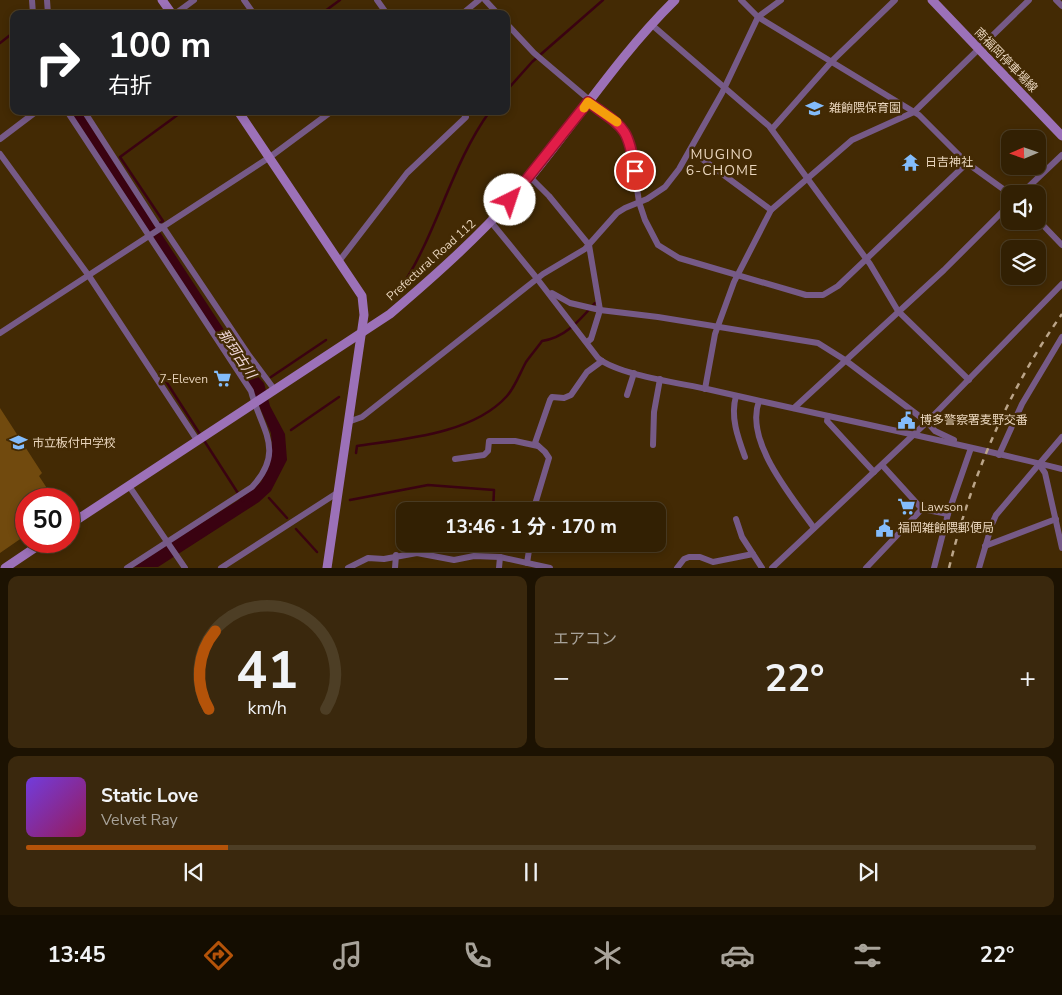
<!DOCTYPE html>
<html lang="ja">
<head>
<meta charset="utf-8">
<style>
  body { margin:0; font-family:"Nunito Sans","Noto Sans JP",sans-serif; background:#3a280d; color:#f1f3f6; height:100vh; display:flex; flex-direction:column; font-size:19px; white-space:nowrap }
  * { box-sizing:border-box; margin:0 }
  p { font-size:16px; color:#a8a39a }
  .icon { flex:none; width:28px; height:28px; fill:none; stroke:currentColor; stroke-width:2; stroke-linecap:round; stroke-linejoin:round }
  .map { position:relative; height:568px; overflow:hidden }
  .details { display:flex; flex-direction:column; gap:8px; padding:8px; background:#1c1202; flex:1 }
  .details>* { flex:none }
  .guide { position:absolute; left:10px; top:10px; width:500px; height:105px; border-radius:10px; box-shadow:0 2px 8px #0003,0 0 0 1px #4d3e25; background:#202124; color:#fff; overflow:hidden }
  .needle { width:32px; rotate:268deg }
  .controls { position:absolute; left:1001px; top:130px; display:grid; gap:10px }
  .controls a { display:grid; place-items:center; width:45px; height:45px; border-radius:10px; background:#322003; box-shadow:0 2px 8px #0003,0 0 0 1px #4d3e25; font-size:25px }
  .speed { position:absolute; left:15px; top:488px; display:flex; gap:10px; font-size:25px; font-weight:700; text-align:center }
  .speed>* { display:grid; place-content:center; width:65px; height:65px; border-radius:50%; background:#322003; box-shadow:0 2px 8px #0003,0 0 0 1px #4d3e25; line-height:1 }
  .speed .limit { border:8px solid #d22; background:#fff; color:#111 }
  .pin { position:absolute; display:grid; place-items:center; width:42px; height:42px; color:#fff; margin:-21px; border:2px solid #fff; border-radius:50%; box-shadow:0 1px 5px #0007 }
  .me { position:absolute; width:55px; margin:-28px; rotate:41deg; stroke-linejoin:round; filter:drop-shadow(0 0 4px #0008) }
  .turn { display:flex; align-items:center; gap:18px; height:105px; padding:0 15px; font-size:22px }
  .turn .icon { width:65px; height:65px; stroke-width:2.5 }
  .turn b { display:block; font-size:35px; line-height:42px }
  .big { font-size:38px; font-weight:700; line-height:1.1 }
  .details .widget { flex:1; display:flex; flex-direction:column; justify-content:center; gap:8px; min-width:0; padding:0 18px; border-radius:10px; background:#3a280d }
  .details .dial { align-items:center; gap:0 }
  .dial svg { height:130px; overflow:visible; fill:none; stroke:#4d3e25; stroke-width:7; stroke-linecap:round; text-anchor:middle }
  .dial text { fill:#f1f3f6; stroke:none }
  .song { display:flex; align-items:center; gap:15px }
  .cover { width:60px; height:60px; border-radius:8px; background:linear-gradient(135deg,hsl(260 70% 55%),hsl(330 70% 35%)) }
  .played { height:5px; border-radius:2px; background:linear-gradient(90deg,#b45309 20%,#4d3e25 20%) }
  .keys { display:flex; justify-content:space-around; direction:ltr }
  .heat { display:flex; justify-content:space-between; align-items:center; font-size:28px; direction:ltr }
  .details .tiles { flex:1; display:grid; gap:8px; grid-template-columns:1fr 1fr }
  .widget:last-child { grid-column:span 2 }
  .trip { position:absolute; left:396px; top:502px; width:270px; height:50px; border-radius:10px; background:#322003; box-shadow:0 2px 8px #0003,0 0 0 1px #4d3e25; font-weight:700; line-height:50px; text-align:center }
  .tab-bar { display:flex; height:80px; justify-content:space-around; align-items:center; background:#140d01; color:#a8a39a }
  .tab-bar .icon { width:35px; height:35px }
  .tab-bar .current { color:#b45309 }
  .tab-bar b { font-size:22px; color:#f1f3f6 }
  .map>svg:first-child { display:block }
  .green { fill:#714a0e }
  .water { fill:#3a0211 }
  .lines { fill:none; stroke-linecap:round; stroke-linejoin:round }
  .stream { stroke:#3a0211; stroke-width:2.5 }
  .street { stroke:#765a87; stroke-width:6 }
  .secondary { stroke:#9c71b8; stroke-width:9 }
  .rail { stroke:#bba589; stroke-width:2.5; stroke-dasharray:6 6; stroke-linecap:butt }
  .route-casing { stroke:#92132f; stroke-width:12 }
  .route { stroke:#e11d48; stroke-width:9 }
  .slow { stroke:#f59e0b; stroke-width:9 }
  .labels { text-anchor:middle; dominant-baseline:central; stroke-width:5; stroke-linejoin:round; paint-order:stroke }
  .street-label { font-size:12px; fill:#e9d5bd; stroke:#432a04 }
  .poi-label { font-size:12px; fill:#e9d5bd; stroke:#432a04; text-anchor:start }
  .neighbourhood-label { font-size:14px; letter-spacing:1px; fill:#e9d5bd; stroke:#432a04 }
  .water-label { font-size:14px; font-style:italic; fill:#f0d7d9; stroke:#432a04 }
</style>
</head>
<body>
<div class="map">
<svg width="1062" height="568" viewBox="0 0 1062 568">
  <rect width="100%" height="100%" fill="#432a04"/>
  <path class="green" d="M0 408 42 473 39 476 54 499H26V535L0 553Z"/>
  <path class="water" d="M70 111H81L247 365 264 383 270 406 285 434 287 460 271 491 259 502 158 567H131L237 501 261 482 271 459 272 445 271 433 253 392Z"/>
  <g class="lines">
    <g class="stream">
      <path d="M321 14 340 0"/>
      <path d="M0 43 14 32"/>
      <path d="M506 91 532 62 603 0"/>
      <path d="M158 224 163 221 120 157 183 111"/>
      <path d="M398 292C437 236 450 166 490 111"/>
      <path d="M160 372 243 501"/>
      <path d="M271 377 326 340"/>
      <path d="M291 430 339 397"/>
      <path d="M356 453 357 446C404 439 473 434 507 396 515 387 520 373 526 362 531 355 537 348 542 341 565 338 580 320 595 303"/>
      <path d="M269 498 287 518"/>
      <path d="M350 500 428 485 494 490 493 511"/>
      <path d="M296 529 317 552"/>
      <path d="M492 548V544"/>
    </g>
    <g class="street">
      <path d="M32 0 33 14"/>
      <path d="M47 0 48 14"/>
      <path d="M244 0 254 14"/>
      <path d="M377 0 387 14"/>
      <path d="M485 0 498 14"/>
      <path d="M741 0 758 17 919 115 967 163 1010 194"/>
      <path d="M1056 0 1062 6"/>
      <path d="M175 14 194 0"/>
      <path d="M462 14 479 0"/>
      <path d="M506 23 534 53 626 131 630 140 639 202 645 220 658 245 679 258 806 295H823L838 286 967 163"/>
      <path d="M652 25 769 126 870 264 898 311 969 380"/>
      <path d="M67 111 251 391C261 430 286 450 252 487L127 568"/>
      <path d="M84 111 158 226 163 227 248 354 274 389"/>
      <path d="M772 129 832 61 895 0"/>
      <path d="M0 139 37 111"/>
      <path d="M690 150 771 210"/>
      <path d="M0 154 89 276 197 440"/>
      <path d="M530 177 549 196 589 245 600 310 591 339 587 342"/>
      <path d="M1021 194 1062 155"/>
      <path d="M1038 220 1062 245"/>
      <path d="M491 222 535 276 598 358C618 375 680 383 707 389 825 416 944 440 1062 469"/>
      <path d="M340 260 407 173 466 117 462 111"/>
      <path d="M552 295V293L570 303 600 310 658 317 818 343 845 360 927 422 935 431 954 440"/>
      <path d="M0 333 270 157 332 111"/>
      <path d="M705 389 715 334 734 282 771 210 852 140 914 112 1029 0"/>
      <path d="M627 395 634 373"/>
      <path d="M736 396C730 417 738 438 745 457"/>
      <path d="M759 401C744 441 792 497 814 528"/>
      <path d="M794 408 944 270 1010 204"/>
      <path d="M828 416 827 421 874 472"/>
      <path d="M348 422 362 417 543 274 585 249 617 213 625 208 647 199 665 187 679 169 722 93 758 17 781 0"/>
      <path d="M653 445 654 412 660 379"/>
      <path d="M999 455 1022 404 1062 337"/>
      <path d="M455 459 484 455 488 451 489 441H515L538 446"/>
      <path d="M1039 464 1045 473 1062 548"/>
      <path d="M882 465 922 509 948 514"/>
      <path d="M129 486 185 568"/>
      <path d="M533 511 549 458 545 452 535 443 550 400 552 397 564 398 571 395 587 372 602 361"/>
      <path d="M736 519 742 537 762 568"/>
      <path d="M985 546 1056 519"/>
      <path d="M527 563 530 544"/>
      <path d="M221 568 337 493"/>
      <path d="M348 568 368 558 384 559 417 553 454 560 474 556 500 557 550 568"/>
      <path d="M395 568 396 555"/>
      <path d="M499 568 500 557"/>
      <path d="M677 568 684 559 689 557H700L713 562 753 554"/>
      <path d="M772 568 927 422 1062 284"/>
      <path d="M866 568 922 509"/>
      <path d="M934 568 948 514 971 448"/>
      <path d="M979 568 992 524 996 515 1062 437"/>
    </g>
    <g class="secondary">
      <path d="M162 0 172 14"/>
      <path d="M932 0 1062 136"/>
      <path d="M238 111 362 296 364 315 327 568"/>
      <path d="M69 525 390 314C437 274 483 233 524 185 575 124 618 56 675 0"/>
      <path d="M5 568 45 541"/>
    </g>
    <path class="rail" d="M949 568C971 478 1008 390 1062 314"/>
  </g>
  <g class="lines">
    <defs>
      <path id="route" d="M510 200 588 102C624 128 628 126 635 171"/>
    </defs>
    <use href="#route" class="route-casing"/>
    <use href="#route" class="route"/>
    <path class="slow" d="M584 108 588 102 617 122"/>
  </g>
  <defs>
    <symbol id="school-bare" viewBox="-9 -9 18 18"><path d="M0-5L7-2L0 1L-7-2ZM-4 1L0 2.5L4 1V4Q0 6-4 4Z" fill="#83bcfb" stroke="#432a04" stroke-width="2.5" paint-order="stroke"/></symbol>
    <symbol id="temple-bare" viewBox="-9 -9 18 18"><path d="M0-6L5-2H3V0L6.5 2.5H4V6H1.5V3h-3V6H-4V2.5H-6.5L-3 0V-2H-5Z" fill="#83bcfb" stroke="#432a04" stroke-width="2.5" paint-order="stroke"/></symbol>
    <symbol id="supermarket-bare" viewBox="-9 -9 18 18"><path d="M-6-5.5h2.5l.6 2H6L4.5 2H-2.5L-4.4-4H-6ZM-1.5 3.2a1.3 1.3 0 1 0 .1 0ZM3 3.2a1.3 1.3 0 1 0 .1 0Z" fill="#83bcfb" stroke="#432a04" stroke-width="2.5" paint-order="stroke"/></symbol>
    <symbol id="civic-bare" viewBox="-9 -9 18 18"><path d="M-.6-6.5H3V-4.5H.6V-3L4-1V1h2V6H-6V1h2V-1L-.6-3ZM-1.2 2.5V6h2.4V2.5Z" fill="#83bcfb" stroke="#432a04" stroke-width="2.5" paint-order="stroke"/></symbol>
  </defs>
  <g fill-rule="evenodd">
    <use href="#school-bare" x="802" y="96" width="25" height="25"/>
    <use href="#temple-bare" x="898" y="150" width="25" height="25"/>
    <use href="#supermarket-bare" x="210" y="366" width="25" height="25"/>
    <use href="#civic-bare" x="894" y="408" width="25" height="25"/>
    <use href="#school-bare" x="6" y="430" width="25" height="25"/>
    <use href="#supermarket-bare" x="894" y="494" width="25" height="25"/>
    <use href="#civic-bare" x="872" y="516" width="25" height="25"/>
  </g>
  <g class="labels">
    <g class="street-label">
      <text transform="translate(1006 60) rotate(46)">南福岡停車場線</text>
      <text transform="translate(431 260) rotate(-42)">Prefectural Road 112</text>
    </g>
    <g class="poi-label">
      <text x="829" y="108">雑餉隈保育園</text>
      <text x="925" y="162">日吉神社</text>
      <text x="208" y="379" text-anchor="end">7-Eleven</text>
      <text x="920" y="420">博多警察署麦野交番</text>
      <text x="32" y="443">市立板付中学校</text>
      <text x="921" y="507">Lawson</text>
      <text x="898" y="528">福岡雑餉隈郵便局</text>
    </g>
    <g class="neighbourhood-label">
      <text x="722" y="154">MUGINO<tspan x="722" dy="16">6-CHOME</tspan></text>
    </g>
    <g class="water-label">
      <text transform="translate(237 354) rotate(56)">那珂古川</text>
    </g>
  </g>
</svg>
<div class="controls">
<a><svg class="needle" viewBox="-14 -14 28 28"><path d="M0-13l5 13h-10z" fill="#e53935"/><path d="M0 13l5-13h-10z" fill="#a8a39a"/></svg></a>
<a><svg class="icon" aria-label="sound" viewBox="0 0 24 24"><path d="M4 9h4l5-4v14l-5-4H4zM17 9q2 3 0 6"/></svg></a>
<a><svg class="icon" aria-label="layers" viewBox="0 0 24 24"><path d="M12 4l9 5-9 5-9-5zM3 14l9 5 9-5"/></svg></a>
</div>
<div class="speed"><div class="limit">50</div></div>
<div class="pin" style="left:635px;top:171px;background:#d93025"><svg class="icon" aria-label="arrive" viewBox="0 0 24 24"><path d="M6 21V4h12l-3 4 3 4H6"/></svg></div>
<svg class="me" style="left:510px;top:200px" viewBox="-20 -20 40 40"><circle r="19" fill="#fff"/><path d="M0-13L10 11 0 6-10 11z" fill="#e11d48"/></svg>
<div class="trip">13:46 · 1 分 · 170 m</div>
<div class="guide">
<div class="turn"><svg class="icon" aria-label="right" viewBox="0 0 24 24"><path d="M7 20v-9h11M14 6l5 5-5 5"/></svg><div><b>100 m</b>右折</div></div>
</div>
</div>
<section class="details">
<div class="tiles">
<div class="widget dial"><svg viewBox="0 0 100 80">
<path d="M14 69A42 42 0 1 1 86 69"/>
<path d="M14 69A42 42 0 0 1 18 21" stroke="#b45309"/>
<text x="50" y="56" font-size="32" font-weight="700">41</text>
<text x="50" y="72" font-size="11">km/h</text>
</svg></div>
<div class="widget"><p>エアコン</p>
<div class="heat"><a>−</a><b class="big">22°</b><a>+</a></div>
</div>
<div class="widget">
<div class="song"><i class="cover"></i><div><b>Static Love</b><p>Velvet Ray</p></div></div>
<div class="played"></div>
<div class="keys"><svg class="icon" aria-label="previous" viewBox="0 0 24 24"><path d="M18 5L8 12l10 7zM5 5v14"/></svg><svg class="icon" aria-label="pause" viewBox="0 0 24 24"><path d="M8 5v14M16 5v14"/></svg><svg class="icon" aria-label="next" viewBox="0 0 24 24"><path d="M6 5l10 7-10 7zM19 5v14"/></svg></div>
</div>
</div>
</section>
<nav class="tab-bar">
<b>13:45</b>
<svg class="icon current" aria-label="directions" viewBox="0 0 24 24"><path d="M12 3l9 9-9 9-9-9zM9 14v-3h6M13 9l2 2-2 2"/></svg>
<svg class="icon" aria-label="music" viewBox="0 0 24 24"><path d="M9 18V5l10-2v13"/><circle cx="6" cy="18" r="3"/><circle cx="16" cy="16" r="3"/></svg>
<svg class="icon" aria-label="phone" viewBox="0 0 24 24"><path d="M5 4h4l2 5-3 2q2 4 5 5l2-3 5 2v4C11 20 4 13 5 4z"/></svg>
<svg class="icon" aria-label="climate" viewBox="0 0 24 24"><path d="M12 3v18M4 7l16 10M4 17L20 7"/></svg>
<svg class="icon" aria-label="car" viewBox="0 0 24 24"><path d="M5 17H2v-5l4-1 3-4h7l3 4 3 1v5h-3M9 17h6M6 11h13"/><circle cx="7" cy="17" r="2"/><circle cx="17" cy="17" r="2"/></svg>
<svg class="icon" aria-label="filters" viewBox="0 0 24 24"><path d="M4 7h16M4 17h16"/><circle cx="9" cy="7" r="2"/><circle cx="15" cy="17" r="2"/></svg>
<b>22°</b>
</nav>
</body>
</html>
